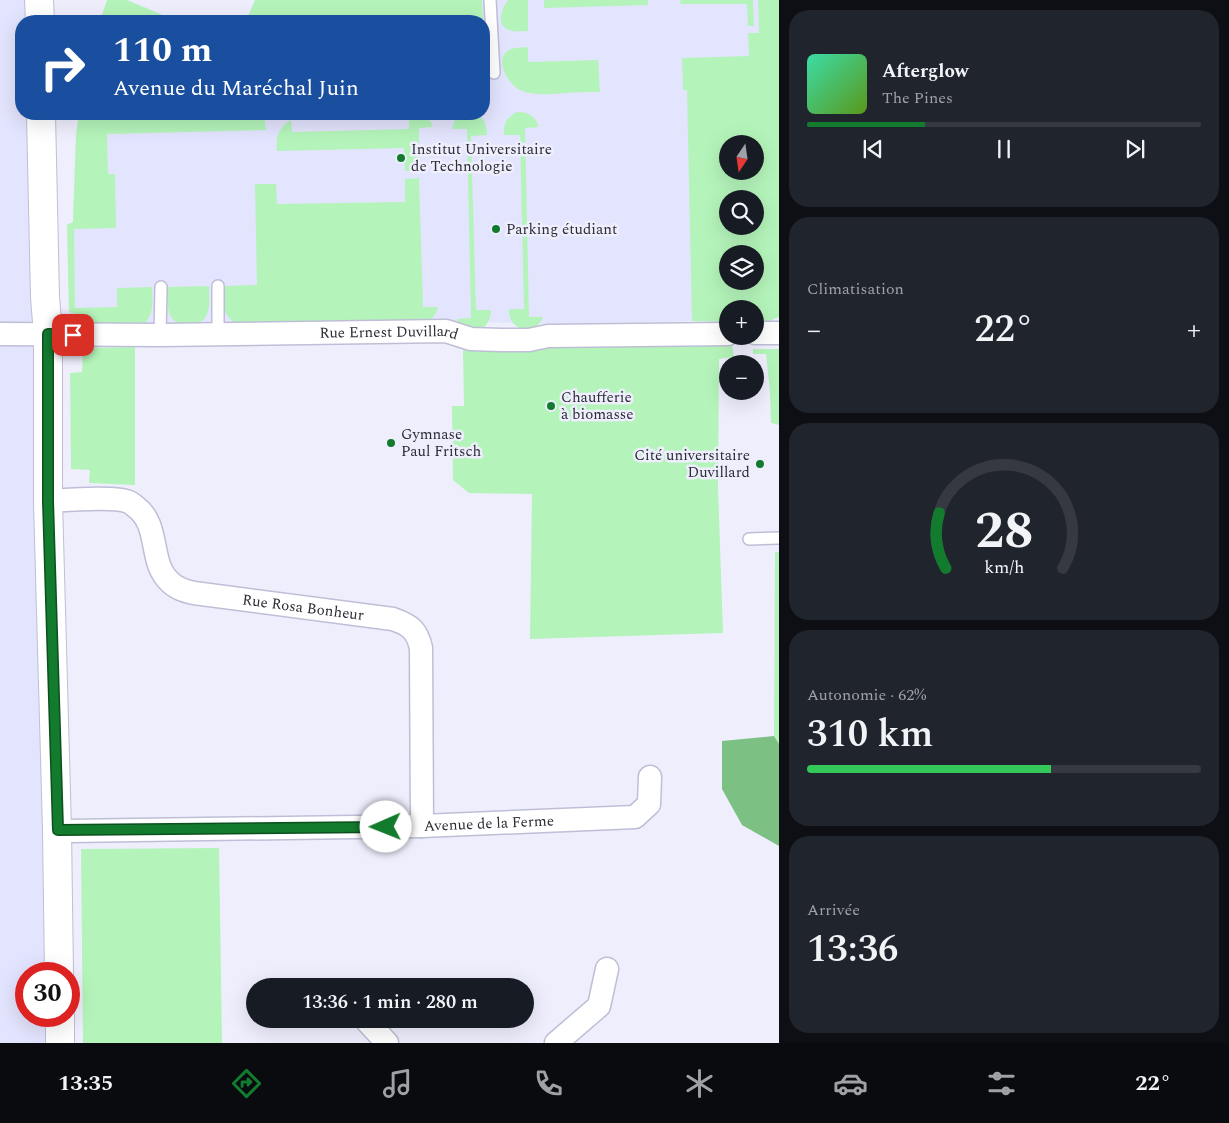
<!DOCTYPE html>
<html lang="fr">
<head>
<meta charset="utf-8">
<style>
  body { margin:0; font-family:Spectral,serif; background:#20242c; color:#f1f3f6; height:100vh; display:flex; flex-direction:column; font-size:19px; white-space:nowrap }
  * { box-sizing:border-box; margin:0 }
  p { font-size:16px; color:#9ea1a6 }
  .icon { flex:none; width:28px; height:28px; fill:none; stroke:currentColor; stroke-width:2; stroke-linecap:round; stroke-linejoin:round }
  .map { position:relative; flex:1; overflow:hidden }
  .details { display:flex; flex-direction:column; gap:10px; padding:10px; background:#0d0f14; width:450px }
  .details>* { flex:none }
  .top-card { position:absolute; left:15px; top:15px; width:475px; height:105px; border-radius:20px; box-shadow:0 5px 20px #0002; background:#1a4fa0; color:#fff; overflow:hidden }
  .needle { width:32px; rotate:193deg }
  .tools { position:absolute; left:719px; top:135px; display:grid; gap:10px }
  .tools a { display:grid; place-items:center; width:45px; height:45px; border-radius:50%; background:#171b24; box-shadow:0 5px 20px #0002; font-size:25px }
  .speed { position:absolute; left:15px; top:962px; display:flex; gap:10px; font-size:25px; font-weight:700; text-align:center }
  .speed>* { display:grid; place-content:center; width:65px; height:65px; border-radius:50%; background:#171b24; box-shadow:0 5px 20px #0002; line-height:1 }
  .speed .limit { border:8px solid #d22; background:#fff; color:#111 }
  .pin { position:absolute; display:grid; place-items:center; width:42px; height:42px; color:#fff; margin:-21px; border-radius:10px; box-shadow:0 2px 8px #0006 }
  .me { position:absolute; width:55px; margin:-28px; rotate:269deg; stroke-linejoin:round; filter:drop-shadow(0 0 4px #0008) }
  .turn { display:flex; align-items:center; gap:18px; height:105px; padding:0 15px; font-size:22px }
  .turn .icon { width:65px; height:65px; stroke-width:2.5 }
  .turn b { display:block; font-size:35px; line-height:42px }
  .big { font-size:38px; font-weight:600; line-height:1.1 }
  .details .tile { flex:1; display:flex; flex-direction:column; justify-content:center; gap:8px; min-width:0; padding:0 18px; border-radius:20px; background:#20242c }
  .details .dial { align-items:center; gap:0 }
  .dial svg { height:130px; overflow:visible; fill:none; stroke:#363941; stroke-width:7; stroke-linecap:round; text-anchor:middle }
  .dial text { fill:#f1f3f6; stroke:none }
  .song { display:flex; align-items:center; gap:15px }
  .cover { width:60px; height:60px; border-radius:8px; background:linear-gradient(135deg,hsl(160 70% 55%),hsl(90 70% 35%)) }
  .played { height:5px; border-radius:2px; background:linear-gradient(90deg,#137b2e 30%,#363941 30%) }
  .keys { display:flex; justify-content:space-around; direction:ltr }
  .heat { display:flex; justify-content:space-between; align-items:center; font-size:28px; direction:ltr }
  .charge { height:8px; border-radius:4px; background:linear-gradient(90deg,#34c759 62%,#363941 0) }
  .trip { position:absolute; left:246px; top:978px; width:288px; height:50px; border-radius:25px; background:#171b24; box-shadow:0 5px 20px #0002; font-weight:600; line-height:50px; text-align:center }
  .menu { display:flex; height:80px; justify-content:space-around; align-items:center; background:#090b0e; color:#9ea1a6 }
  .menu .icon { width:35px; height:35px }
  .menu .active { color:#137b2e }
  .menu b { font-size:22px; color:#f1f3f6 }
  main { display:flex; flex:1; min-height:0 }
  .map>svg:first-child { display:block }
  .built { fill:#e3e4fd; fill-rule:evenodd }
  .green { fill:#b4f4ba; fill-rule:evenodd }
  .forest { fill:#7cc083 }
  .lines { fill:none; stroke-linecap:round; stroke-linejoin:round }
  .lane-casing { stroke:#bebfd6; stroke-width:14 }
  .street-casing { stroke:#bebfd6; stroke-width:25 }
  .secondary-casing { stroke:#bebfd6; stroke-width:30 }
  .lane { stroke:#fff; stroke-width:11 }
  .street { stroke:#fff; stroke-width:22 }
  .secondary { stroke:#fff; stroke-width:28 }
  .route-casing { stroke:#0c501e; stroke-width:12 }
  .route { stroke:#137b2e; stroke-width:9 }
  .poi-dot { fill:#137b2e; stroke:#eeeefd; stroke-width:2 }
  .labels { text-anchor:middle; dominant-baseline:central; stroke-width:5; stroke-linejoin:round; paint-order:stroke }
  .poi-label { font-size:15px; fill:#2c2c35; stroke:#eeeefd; text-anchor:start }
  .street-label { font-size:15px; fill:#2c2c35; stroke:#eeeefd }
</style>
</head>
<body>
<main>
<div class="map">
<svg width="779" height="1043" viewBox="0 0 779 1043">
  <rect width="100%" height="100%" fill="#eeeefd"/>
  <g class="built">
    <path d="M0 0H33L34 21H21V114H36L49 974H26V1016H48L47 1043H0Z"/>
    <path d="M255 0H779V317L755 309H728L727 322 692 321 563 324 424 321 80 333 69 311 67 225 73 222 76 135 79 114H484V21H246ZM728 144H755V171H728ZM728 199H755V226H728ZM728 254H755V281H728Z"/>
  </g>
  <g class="green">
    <path d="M107 0H127L177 21H100Z"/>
    <path d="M255 0H482L483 21H246Z"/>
    <path d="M508 0H528V31C521 31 513 33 507 29 496 23 502 8 508 0Z"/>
    <path d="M544 0H648V5L544 8Z"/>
    <path d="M680 0H753L754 26H748L747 4H681Z"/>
    <path d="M758 0H779V317L764 323H755V309H728L727 322 692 321 687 90H683L682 58 749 56 748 33H759ZM728 144H755V171H728ZM728 199H755V226H728ZM728 254H755V281H728Z"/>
    <path d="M528 47V62L598 60 600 92C588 92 577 92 565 93 550 94 536 96 522 91 509 86 493 60 509 50 514 47 522 48 528 47Z"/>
    <path d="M517 112C529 112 535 116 539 127L525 128 529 317H543C539 329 524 334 514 324 510 320 509 315 509 309H524L520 135H504C503 124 507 117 517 112Z"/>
    <path d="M79 114H264L266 130 107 134 108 174H115L116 228 74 229 75 308 117 307V288L152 287C152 302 155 313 144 324L90 327V322L69 311 67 225 73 222 76 135Z"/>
    <path d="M409 114C421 114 429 115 433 127L419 128V171H405L404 148 277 151C275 137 279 127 291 120L292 132 409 129Z"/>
    <path d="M466 114C481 114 487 120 487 135L471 136 476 310H491C491 318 486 331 475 330 470 330 464 326 459 324L457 319 471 318 467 129H452C453 121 457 116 466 114Z"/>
    <path d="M419 178 423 307H438C435 316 433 319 424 321L235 323C220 312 224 303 224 286L257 285 255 184H276L277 204 405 202V179Z"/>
    <path d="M209 286C209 296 211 310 205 318 202 322 195 324 190 324 166 327 167 305 167 287Z"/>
    <path d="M732 344 734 357 719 359 718 488 723 633 530 639 532 494 469 493 453 480 452 406H464L463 350Z"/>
    <path d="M135 347V485L89 483 90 470 71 469 70 373 82 372 83 348Z"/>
    <path d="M753 349H779V425L771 423 770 391 766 354H753Z"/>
    <path d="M775 552H779V744L774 736Z"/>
    <path d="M219 848 222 1043H83L81 849Z"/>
  </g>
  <path class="forest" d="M774 736 779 744V846L742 825 722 789V741Z"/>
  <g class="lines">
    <defs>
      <g id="lane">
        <path d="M490 0 494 73"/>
        <path d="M160 335 161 287"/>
        <path d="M218 335V286"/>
        <path d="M749 539 779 538"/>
      </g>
      <g id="street">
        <path d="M755 333H779"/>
        <path id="s1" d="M0 334 160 335 446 331 471 339 501 340H529L548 336 728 334"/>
        <path id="s2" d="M48 501C67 500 114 496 129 502 132 503 133 505 136 507 161 526 148 562 170 582 177 589 185 591 194 593L393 619C410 625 417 630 421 648L422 826"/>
        <path id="s3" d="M57 830 69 831 422 826 635 817 649 804 650 777"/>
        <path d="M365 1019 387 1043"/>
        <path d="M556 1043 599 1006 607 969"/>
      </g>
      <g id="secondary">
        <path d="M39 0 40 21"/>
        <path d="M41 114 45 297 48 334V501L57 830 59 974"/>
        <path d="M60 1016V1043"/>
      </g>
    </defs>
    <use href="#lane" class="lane-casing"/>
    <use href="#street" class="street-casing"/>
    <use href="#secondary" class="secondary-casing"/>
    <use href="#lane" class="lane"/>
    <use href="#street" class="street"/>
    <use href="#secondary" class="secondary"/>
  </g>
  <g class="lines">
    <defs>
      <path id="route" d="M73 335 48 334V501L58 830 386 827"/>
    </defs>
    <use href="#route" class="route-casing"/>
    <use href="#route" class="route"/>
  </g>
  <g class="poi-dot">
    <circle cx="401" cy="158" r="5"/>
    <circle cx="496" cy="229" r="5"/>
    <circle cx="551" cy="406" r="5"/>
    <circle cx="391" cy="443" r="5"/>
    <circle cx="760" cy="464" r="5"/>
  </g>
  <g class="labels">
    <g class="poi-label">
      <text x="411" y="149">Institut Universitaire<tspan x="411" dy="17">de Technologie</tspan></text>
      <text x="506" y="229">Parking étudiant</text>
      <text x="561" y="397">Chaufferie<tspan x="561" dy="17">à biomasse</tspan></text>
      <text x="401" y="434">Gymnase<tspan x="401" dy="17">Paul Fritsch</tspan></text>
      <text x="750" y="455" text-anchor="end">Cité universitaire<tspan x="750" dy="17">Duvillard</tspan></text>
    </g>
    <g class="street-label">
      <text stroke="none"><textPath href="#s1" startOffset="389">Rue Ernest Duvillard</textPath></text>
      <text stroke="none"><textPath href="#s2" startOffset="311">Rue Rosa Bonheur</textPath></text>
      <text stroke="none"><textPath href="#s3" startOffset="432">Avenue de la Ferme</textPath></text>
    </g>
  </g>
</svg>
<div class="tools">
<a><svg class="needle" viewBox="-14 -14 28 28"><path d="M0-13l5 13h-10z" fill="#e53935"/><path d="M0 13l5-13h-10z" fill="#9ea1a6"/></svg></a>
<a><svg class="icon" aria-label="search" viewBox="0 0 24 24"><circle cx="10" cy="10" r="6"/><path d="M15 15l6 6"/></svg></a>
<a><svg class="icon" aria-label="layers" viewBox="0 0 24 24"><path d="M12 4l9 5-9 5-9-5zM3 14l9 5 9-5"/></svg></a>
<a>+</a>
<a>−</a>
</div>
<div class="speed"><div class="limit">30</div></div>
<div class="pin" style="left:73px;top:335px;background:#d93025"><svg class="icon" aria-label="arrive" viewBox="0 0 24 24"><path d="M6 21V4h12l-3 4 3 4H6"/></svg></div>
<svg class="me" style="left:386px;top:827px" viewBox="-20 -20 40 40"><circle r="19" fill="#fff"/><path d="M0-13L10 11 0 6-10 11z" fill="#137b2e"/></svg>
<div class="trip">13:36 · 1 min · 280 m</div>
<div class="top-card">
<div class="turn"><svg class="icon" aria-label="right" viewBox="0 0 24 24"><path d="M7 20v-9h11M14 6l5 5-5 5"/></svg><div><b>110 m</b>Avenue du Maréchal Juin</div></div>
</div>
</div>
<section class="details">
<div class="tile">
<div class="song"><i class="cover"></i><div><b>Afterglow</b><p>The Pines</p></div></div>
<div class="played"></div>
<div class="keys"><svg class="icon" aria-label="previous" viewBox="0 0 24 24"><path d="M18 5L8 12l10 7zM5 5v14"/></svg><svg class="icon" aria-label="pause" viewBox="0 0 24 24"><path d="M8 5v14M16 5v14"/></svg><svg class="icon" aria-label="next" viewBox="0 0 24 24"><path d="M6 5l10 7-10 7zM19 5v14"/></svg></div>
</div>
<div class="tile"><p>Climatisation</p>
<div class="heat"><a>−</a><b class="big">22°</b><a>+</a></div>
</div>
<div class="tile dial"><svg viewBox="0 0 100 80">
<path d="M14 69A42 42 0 1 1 86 69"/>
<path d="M14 69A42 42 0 0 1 10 35" stroke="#137b2e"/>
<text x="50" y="56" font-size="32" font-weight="700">28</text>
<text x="50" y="72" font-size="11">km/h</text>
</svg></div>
<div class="tile"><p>Autonomie · 62%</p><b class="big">310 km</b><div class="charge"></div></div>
<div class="tile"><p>Arrivée</p><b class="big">13:36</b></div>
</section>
</main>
<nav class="menu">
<b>13:35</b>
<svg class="icon active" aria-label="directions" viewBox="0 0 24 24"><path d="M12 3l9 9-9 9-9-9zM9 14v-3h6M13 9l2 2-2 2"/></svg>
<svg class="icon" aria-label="music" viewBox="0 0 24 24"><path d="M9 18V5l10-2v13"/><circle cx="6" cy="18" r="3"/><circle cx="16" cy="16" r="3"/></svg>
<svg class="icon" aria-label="phone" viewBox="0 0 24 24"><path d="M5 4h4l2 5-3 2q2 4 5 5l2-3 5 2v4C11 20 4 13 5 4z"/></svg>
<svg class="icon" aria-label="climate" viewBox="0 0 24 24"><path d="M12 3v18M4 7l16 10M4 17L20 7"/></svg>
<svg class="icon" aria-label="car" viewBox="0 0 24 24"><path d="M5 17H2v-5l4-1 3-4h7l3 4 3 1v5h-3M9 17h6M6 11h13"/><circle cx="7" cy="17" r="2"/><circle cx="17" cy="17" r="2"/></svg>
<svg class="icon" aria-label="filters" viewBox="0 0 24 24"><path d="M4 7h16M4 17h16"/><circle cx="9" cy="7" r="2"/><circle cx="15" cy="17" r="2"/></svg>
<b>22°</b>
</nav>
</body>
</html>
